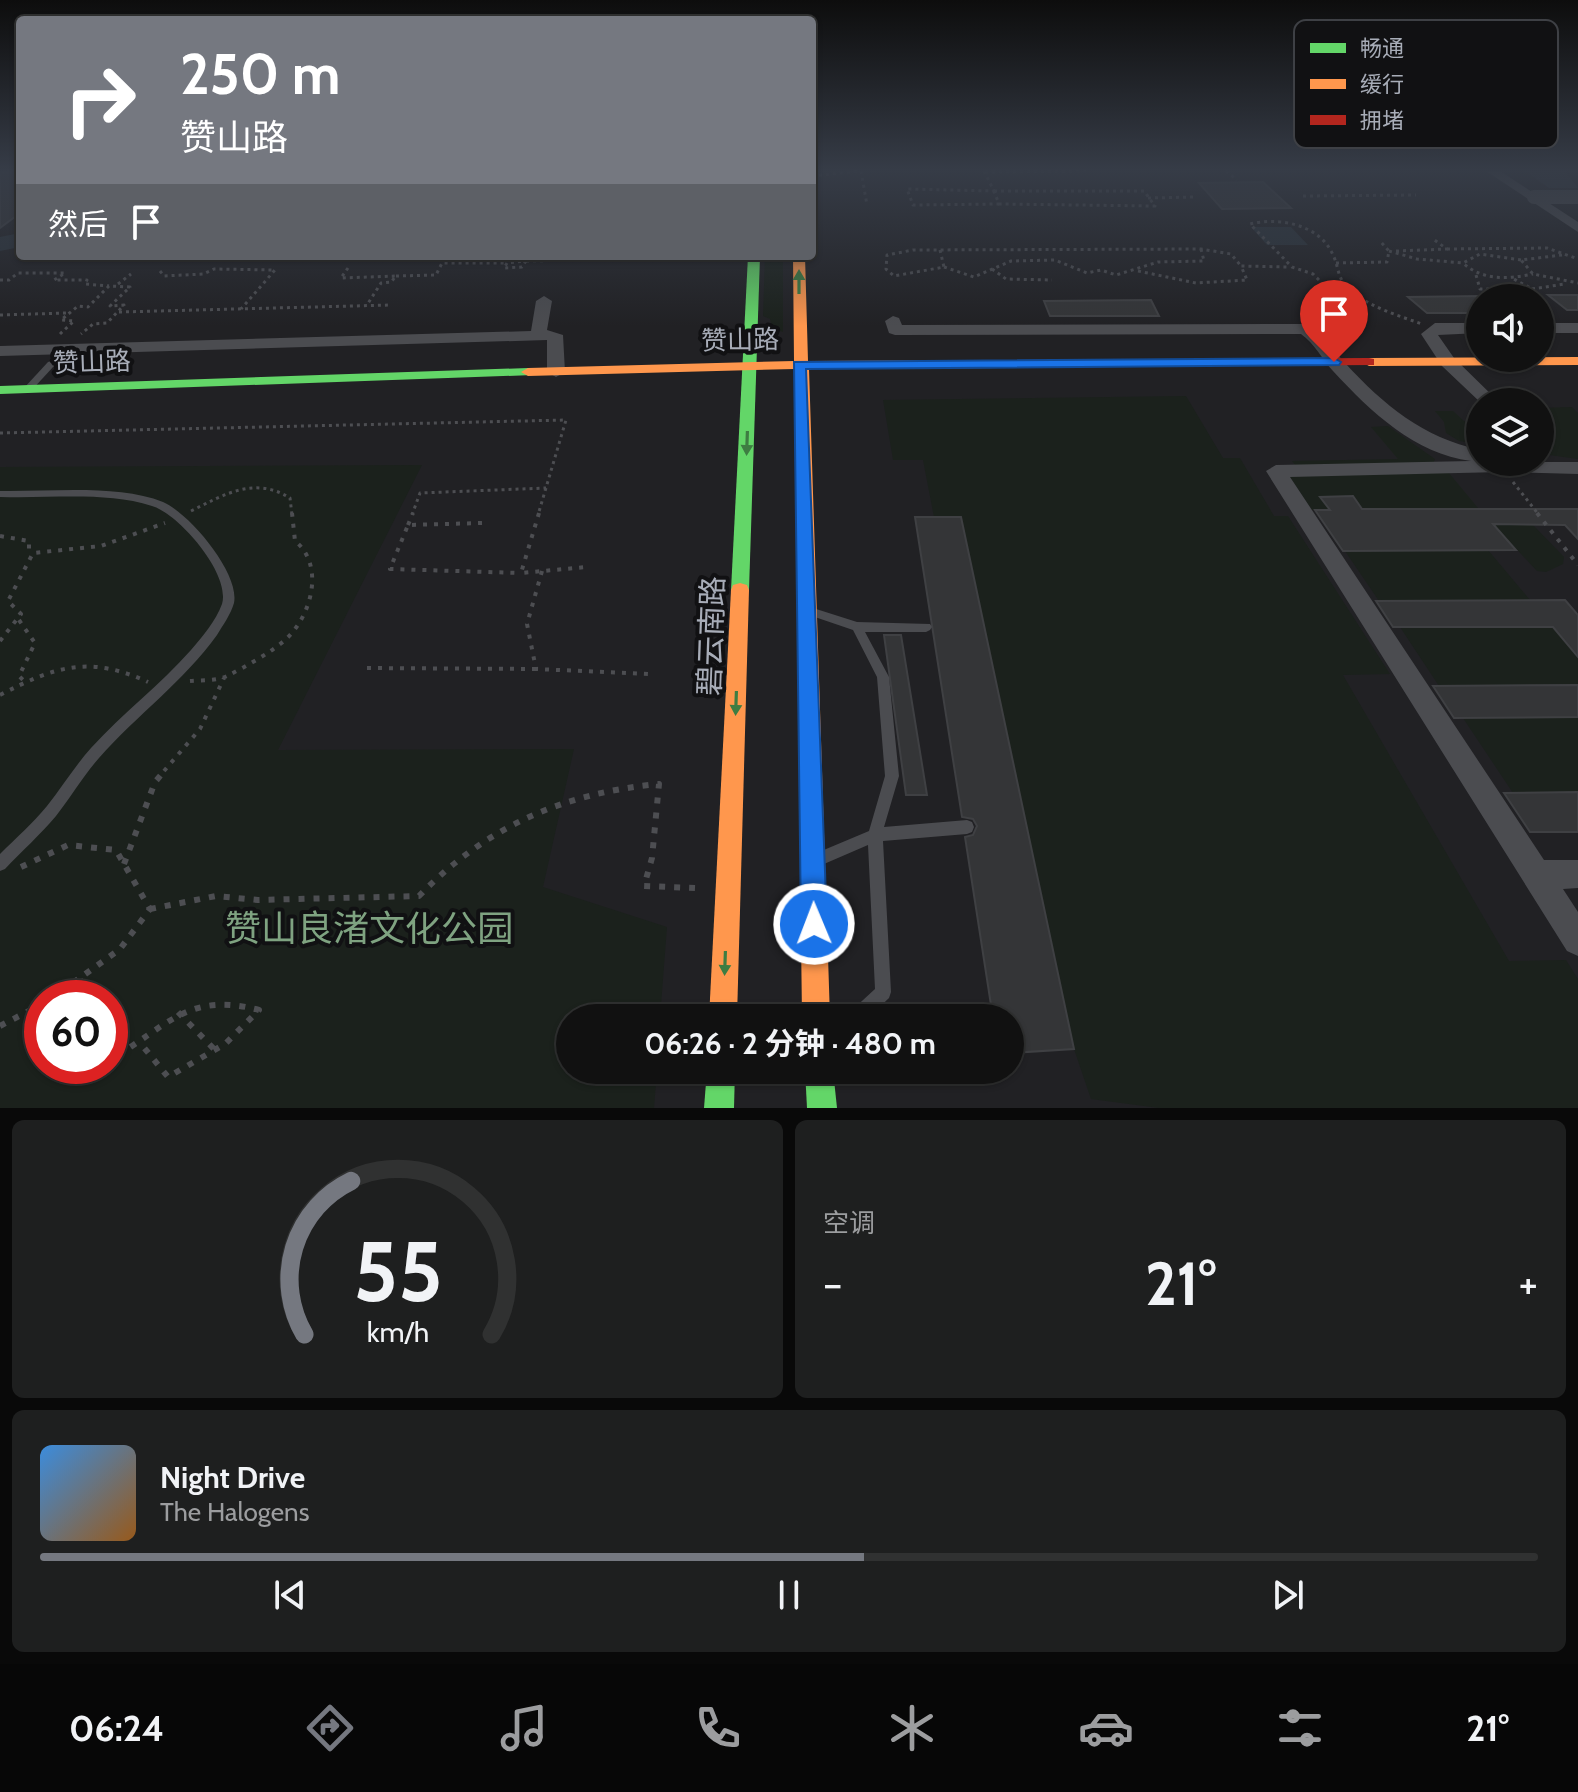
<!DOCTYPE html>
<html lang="zh">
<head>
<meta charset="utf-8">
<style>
  body { margin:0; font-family:Cabin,"Noto Sans SC",sans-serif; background:#1e1f1f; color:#f1f3f6; height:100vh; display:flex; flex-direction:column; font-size:30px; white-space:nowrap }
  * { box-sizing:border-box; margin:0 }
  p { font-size:26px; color:#9c9d9f }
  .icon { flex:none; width:44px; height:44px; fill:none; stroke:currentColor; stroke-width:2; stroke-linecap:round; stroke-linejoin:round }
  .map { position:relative; height:1108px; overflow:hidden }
  .details { display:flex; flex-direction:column; gap:12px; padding:12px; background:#090909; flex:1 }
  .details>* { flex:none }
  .top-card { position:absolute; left:16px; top:16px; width:800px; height:244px; border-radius:8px; box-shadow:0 2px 6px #0004,0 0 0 2px #303131; background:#757880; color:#fff; overflow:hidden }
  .tools { position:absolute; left:1466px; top:284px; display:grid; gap:16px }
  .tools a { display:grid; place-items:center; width:88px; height:88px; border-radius:50%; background:#111; box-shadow:0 2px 6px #0004,0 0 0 2px #303131; font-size:40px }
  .speed { position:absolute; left:24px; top:980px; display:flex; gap:16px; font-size:40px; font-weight:700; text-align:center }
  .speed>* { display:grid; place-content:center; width:104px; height:104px; border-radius:50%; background:#111; box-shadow:0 2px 6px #0004,0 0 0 2px #303131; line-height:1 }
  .speed .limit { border:12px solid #d22; background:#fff; color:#111 }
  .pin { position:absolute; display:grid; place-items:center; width:68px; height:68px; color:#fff; margin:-82px -34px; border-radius:50% 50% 50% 0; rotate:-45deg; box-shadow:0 0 8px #0007 }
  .pin .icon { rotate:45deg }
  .me { position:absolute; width:88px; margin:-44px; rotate:359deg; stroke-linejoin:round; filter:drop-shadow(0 0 6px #0008) }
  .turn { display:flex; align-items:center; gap:28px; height:168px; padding:0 32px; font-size:36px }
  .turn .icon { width:104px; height:104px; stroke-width:2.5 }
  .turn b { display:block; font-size:56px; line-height:68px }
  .then { display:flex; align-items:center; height:76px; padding:0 32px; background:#0003; gap:16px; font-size:30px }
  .big { font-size:60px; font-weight:700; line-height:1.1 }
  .details .card { flex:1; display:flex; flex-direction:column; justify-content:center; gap:12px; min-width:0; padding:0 28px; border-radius:12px; background:#1e1f1f }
  .details .dial { align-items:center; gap:0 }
  .dial svg { height:208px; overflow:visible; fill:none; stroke:#303131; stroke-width:7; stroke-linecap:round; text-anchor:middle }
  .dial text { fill:#f1f3f6; stroke:none }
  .song { display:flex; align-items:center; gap:24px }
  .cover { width:96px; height:96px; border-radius:12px; background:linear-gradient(135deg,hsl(210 70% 55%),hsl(30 70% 35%)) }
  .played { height:8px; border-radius:4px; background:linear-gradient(90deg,#757880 55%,#303131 55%) }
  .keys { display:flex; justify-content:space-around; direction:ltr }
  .heat { display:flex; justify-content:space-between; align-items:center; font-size:44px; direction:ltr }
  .details .tiles { flex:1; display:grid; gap:12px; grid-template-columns:1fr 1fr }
  .card:last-child { grid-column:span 2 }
  .trip { position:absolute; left:556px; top:1004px; width:468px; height:80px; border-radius:40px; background:#111; box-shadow:0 2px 6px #0004,0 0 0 2px #303131; font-weight:700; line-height:80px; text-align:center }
  .tab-bar { display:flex; height:128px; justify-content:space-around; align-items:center; background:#070707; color:#9c9d9f }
  .tab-bar .icon { width:56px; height:56px }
  .tab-bar .current { color:#757880 }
  .tab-bar b { font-size:36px; color:#f1f3f6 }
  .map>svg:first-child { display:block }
  .built { fill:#212124; fill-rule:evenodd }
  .green { fill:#1b211c; fill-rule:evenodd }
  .water { fill:#2a3239 }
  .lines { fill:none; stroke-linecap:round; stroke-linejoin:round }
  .river { fill:#2a3239; fill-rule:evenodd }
  .building { fill:#343537; stroke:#3f4043; stroke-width:2 }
  .path-far2 { stroke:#4d4e52; stroke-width:3; stroke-dasharray:3 4; stroke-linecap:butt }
  .path-far1 { stroke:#4d4e52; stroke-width:4; stroke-dasharray:4 7; stroke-linecap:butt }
  .path { stroke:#4d4e52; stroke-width:6; stroke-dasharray:6 9; stroke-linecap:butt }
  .lane { fill:#4b4c50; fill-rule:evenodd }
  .street { fill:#4b4c50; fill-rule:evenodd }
  .fast { fill:#63d668; fill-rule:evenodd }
  .slow { fill:#ff974d; fill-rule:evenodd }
  .jam { fill:#b3261e; fill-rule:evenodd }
  .street-bridge { stroke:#4b4c50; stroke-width:14 }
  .oneway { fill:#3e7d42 }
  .route { fill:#1a73e8; stroke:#114b97; stroke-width:2 }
  .labels { text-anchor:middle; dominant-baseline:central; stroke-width:8; stroke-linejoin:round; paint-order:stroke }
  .far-street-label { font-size:26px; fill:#a8adb8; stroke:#111113 }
  .street-label { font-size:30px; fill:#a8adb8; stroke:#111113 }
  .near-park-label { font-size:36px; fill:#7fa381; stroke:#111113 }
  .key { fill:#111113; stroke:#3e4045; stroke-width:2 }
  .key-label { font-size:22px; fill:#a8adb8 }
</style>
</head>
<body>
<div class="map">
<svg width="1578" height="1108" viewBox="0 0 1578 1108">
  <rect width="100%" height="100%" fill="#171717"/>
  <path class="built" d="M0 171H20V256H812V171H1578V1108H0ZM1480 298H1540V358H1480ZM1480 402H1540V462H1480ZM42 998H110V1066H42ZM570 1018H1010V1070H570Z"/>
  <g class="green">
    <path d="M765 256H783V332L772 328 770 319 763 316Z"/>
    <path d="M1186 396 1223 458H1240L1274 516H1288L1390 674 1343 675 1509 961 1566 960 1578 979V1108H1159L1091 1099 1074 1049 961 517H934L923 460H893L883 400Z"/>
    <path d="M1572 407 1578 413V459L1542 454 1540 408Z"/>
    <path d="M1435 411H1453L1464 421 1480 427V444L1459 441 1446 433 1444 422Z"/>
    <path d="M1388 426 1435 459 1432 467H1444L1478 508 1362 509 1353 496 1321 497 1330 510H1312L1286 471 1299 470 1292 461 1398 459 1371 427Z"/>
    <path d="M422 465 278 750 574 749 543 887 667 927 660 1018H570V1070H657L654 1108H0V467ZM42 998H110V1066H42Z"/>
    <path d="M1493 524 1533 525 1564 557 1563 564 1546 572 1537 571Z"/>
    <path d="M1488 550 1530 600 1379 601 1345 551Z"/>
    <path d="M1400 627H1553L1578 657V685L1439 686Z"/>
    <path d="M1578 717V792L1513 793 1463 718Z"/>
  </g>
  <g class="water">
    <path d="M1525 171H1565L1578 188H1549Z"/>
    <path d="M1251 227H1291L1308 245H1267Z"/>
  </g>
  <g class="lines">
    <path class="river" d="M20 233V247L0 251V237Z"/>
  </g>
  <g class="building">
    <path d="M20 171V213L0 228V172Z"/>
    <path d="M1263 182 1291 208 1222 209 1199 183Z"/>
    <path d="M1548 295H1578V310H1567Z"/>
    <path d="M1480 296V313H1427L1408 297Z"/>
    <path d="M1151 300 1159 316H1050L1044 301Z"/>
    <path d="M1353 496 1362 509H1578V539L1565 525 1493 524 1516 550 1343 551 1315 510H1330L1320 497Z"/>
    <path d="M915 517H961L1074 1049 1010 1053V1018H993L965 837 973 835 977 826 973 819 962 817Z"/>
    <path d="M1565 600 1578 615V657L1553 627H1393L1376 601Z"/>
    <path d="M884 635H901L927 795H906Z"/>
    <path d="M1578 685V717L1454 718 1433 686Z"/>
    <path d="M1578 792V832H1530L1504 793Z"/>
  </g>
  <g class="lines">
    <g class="path-far2">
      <path d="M861 171 867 205"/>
      <path d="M984 171 994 191 907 189 913 205 999 204"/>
      <path d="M1226 171 1237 180"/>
      <path d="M985 172 1087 171"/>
      <path d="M812 176 858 171"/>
      <path d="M994 191H1144L1155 206 999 204Z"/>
      <path d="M1303 196 1416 195"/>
      <path d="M1148 198 1194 197"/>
      <path d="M1447 249 1547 248 1578 259"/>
      <path d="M940 250 944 267 894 276 886 269 887 255 913 250 1201 249 1231 254 1241 266"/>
      <path d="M1389 251 1417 259 1463 263"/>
      <path d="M1396 251 1447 249 1433 239"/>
      <path d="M1562 255 1521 260 1533 274 1578 283"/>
      <path d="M626 256 627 259"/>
      <path d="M1521 260 1480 254 1463 263C1483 281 1508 279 1533 274"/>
      <path d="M526 261 575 260 578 256"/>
      <path d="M526 261 522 267 504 268 507 263Z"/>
      <path d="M1336 263 1387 262 1389 251 1381 242"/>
      <path d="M944 267 974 277 1011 261 1055 260 1087 273 1101 270 1116 275 1158 262 1204 261 1201 249"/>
      <path d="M348 268 341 278 396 276 391 282 381 283 367 305"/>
      <path d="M992 269 1006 279 1052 280"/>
      <path d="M160 271 164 276 203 274 214 269 275 270 241 309"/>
      <path d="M1138 271 1196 283 1247 280 1241 266 1289 267"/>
      <path d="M1476 275 1480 289H1532L1512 278"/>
      <path d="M396 276 436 275 442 263H507"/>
      <path d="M0 280H9L18 273H65L54 280H87L85 284 109 286"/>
      <path d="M118 284 131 274"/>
      <path d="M1532 289 1565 284"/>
      <path d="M119 312 391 305"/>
      <path d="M0 315 67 313"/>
      <path d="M1318 322 1346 307 1313 274 1292 267 1250 224C1278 217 1320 224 1333 255 1339 267 1337 278 1348 288 1368 307 1397 315 1422 324"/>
      <path d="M60 334 74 321 61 320 78 306 88 307 109 286 130 287 110 306 124 305 107 323 93 324 81 334"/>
      <path d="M0 433 566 420 538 515"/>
      <path d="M1513 482 1539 515"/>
      <path d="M191 511C225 494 255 476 290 498L292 515"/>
      <path d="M412 515 420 493 546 488"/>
    </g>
    <g class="path-far1">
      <path d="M539 513 521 573 586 567"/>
      <path d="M1537 513 1578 565"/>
      <path d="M482 523 408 525 390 569 521 573"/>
      <path d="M408 525 413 513"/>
      <path d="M0 536 29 541V550L33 553"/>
      <path d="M542 571 527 624 536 669 650 674"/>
      <path d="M19 620 35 643 19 676 25 682"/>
      <path d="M0 641 21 614 8 601 33 553 101 546 165 523"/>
      <path d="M367 668 536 669"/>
      <path d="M190 681C201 680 217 681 227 676 245 667 270 653 285 640 312 616 325 565 295 541L292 513"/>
      <path d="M0 695C56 666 89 655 148 682"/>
      <path d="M164 771 200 729 224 678"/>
    </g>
    <g class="path">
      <path d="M124 864 155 782 166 769"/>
      <path d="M21 867 68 845 116 850 150 909 120 949 52 998"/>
      <path d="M150 909 216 896 258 900 419 896C486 827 563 793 659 784L652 858 644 886 695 888"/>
      <path d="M80 979 85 998"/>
      <path d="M178 1012 214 1049"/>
      <path d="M0 1026 42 1004"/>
      <path d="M110 1052 111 1059C167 1027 188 991 259 1010L225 1044 168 1077 141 1044"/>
    </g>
    <g class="lane">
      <path d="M51 361 54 362V366L30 392H24V388L48 362Z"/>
      <path d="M0 491C49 492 118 484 163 502 189 513 240 573 234 603 231 614 223 625 217 635 184 681 137 715 99 758 83 776 71 797 56 816 40 835 22 851 5 869L0 871V854C16 838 33 823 47 806 62 787 75 766 91 748 123 713 160 685 191 650 202 637 216 621 222 604 231 574 179 514 152 506 104 491 49 499 0 497Z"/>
      <path d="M813 608 857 622 930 624 932 627 930 630 926 632H865L889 677 899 776 884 827 967 820 972 822 974 827 972 832 967 834 883 841 891 992 889 998 868 1018H848L850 1012 875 989 868 845 824 864 819 862 817 857 819 852 869 831 885 776 877 677 853 630 809 615 807 612 809 609Z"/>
    </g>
    <g class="street">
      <path d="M1486 171H1500L1578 222V232Z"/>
      <path d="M544 296 552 301 547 330 563 335 565 372 556 377 547 372V340L0 356V346L531 331 536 301Z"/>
      <path d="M893 316 899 318 902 325 1305 324C1325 330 1332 349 1345 363 1385 406 1422 437 1480 450V462H1578V474L1501 472 1290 477 1544 860H1578V888L1563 889 1578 912V956L1567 951 1266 471 1276 465 1471 461C1415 454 1371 412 1333 371 1322 359 1315 344 1301 334L895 335 889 333 885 321Z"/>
      <path d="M1480 323V333L1438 335 1454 358 1499 402H1480L1442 366 1421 334 1435 323Z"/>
      <rect x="1540" y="323" width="38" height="10"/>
    </g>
    <g class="fast">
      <path d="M748 256H760L749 590 747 595H733L731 590Z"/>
      <path d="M528 368 535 372 533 375 0 394V386Z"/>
      <path d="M707 1070H735L734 1108H704Z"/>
      <path d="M805 1070H833L837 1108H807Z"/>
    </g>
    <g class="slow">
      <path d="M793 256H805L808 361 999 360 1006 364 999 368 809 369 830 1018H802L794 369 528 376 521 372 528 368 794 361Z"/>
      <path d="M1578 357V365L1369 366 1362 362 1369 358Z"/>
      <path d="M740 583 747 585 749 590 737 1018H709L731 590 733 585Z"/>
    </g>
    <path class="jam" d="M1369 358 1374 359V365L999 368 992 364 999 360Z"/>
    <path class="street-bridge" d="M1534 197H1578"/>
  </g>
  <defs><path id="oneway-solid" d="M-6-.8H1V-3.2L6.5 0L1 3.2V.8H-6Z" transform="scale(2)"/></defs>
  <g class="oneway">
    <use href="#oneway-solid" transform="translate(799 282) rotate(-90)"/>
    <use href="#oneway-solid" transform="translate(747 443) rotate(92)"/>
    <use href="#oneway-solid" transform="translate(736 703) rotate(92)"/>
    <use href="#oneway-solid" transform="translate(725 963) rotate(92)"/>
  </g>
  <linearGradient id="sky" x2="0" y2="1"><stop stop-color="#0d0d0d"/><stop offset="0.52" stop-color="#363c47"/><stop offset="1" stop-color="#363c47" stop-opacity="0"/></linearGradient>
  <rect width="1578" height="326" fill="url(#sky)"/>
  <path class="route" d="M1334 358 1341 362 1339 365 806 369 827 924 823 933 814 937 805 933 801 924 794 362Z"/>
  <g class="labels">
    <g class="far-street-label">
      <text transform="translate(740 340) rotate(-1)">赞山路</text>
      <text transform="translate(92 362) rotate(-2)">赞山路</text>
    </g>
    <g class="street-label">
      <text transform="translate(711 636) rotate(-88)">碧云南路</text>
    </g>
    <g class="near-park-label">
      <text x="369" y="928">赞山良渚文化公园</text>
    </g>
  </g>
  <rect x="1294" y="20" width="264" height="128" rx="12" class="key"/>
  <rect x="1310" y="43" width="36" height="10" fill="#63d668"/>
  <rect x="1310" y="79" width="36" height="10" fill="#ff974d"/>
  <rect x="1310" y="115" width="36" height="10" fill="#b3261e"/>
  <g class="key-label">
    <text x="1360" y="56">畅通</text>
    <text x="1360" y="92">缓行</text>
    <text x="1360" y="128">拥堵</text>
  </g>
</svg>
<div class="tools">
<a><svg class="icon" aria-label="sound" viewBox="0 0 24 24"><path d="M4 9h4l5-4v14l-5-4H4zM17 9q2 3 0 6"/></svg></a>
<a><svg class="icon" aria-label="layers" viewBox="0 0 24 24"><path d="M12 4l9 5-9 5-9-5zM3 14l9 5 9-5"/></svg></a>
</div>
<div class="speed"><div class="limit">60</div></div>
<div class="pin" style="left:1334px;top:362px;background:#d93025"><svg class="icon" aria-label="arrive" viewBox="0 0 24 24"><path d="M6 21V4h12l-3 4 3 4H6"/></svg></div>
<svg class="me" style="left:814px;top:924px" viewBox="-20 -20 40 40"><circle r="17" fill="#1a73e8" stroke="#fff" stroke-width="3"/><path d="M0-11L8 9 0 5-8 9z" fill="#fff"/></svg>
<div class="trip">06:26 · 2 分钟 · 480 m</div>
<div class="top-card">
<div class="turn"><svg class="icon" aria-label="right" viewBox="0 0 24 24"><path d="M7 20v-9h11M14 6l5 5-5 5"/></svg><div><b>250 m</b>赞山路</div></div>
<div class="then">然后<svg class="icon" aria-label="arrive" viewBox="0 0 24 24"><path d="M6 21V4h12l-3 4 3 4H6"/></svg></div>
</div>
</div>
<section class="details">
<div class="tiles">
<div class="card dial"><svg viewBox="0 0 100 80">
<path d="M14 69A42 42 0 1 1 86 69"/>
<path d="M14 69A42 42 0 0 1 32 10" stroke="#757880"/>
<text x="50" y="56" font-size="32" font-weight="700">55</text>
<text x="50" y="72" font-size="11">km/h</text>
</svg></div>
<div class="card"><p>空调</p>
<div class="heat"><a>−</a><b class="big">21°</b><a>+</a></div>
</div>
<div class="card">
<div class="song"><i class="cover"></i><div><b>Night Drive</b><p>The Halogens</p></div></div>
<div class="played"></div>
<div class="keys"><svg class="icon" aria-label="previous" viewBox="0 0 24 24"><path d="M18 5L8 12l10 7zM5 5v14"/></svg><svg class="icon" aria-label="pause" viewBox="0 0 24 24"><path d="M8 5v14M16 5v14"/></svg><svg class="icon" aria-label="next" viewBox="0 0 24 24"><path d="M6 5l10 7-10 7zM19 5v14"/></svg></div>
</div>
</div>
</section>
<nav class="tab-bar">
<b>06:24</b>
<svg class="icon current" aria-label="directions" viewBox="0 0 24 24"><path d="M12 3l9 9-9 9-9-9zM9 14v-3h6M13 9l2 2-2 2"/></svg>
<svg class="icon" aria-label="music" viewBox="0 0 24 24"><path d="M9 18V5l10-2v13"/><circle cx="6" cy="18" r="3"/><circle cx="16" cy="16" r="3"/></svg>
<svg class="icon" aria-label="phone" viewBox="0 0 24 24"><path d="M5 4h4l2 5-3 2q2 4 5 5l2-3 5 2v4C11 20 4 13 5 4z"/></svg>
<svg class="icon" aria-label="climate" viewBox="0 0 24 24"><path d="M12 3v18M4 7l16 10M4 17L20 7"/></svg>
<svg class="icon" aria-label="car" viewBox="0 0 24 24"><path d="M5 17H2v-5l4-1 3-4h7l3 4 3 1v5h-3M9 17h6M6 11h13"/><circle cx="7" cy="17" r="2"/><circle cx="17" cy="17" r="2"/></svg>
<svg class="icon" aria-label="filters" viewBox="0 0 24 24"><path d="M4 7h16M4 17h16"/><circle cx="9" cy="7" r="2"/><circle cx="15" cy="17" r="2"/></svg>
<b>21°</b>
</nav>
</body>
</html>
